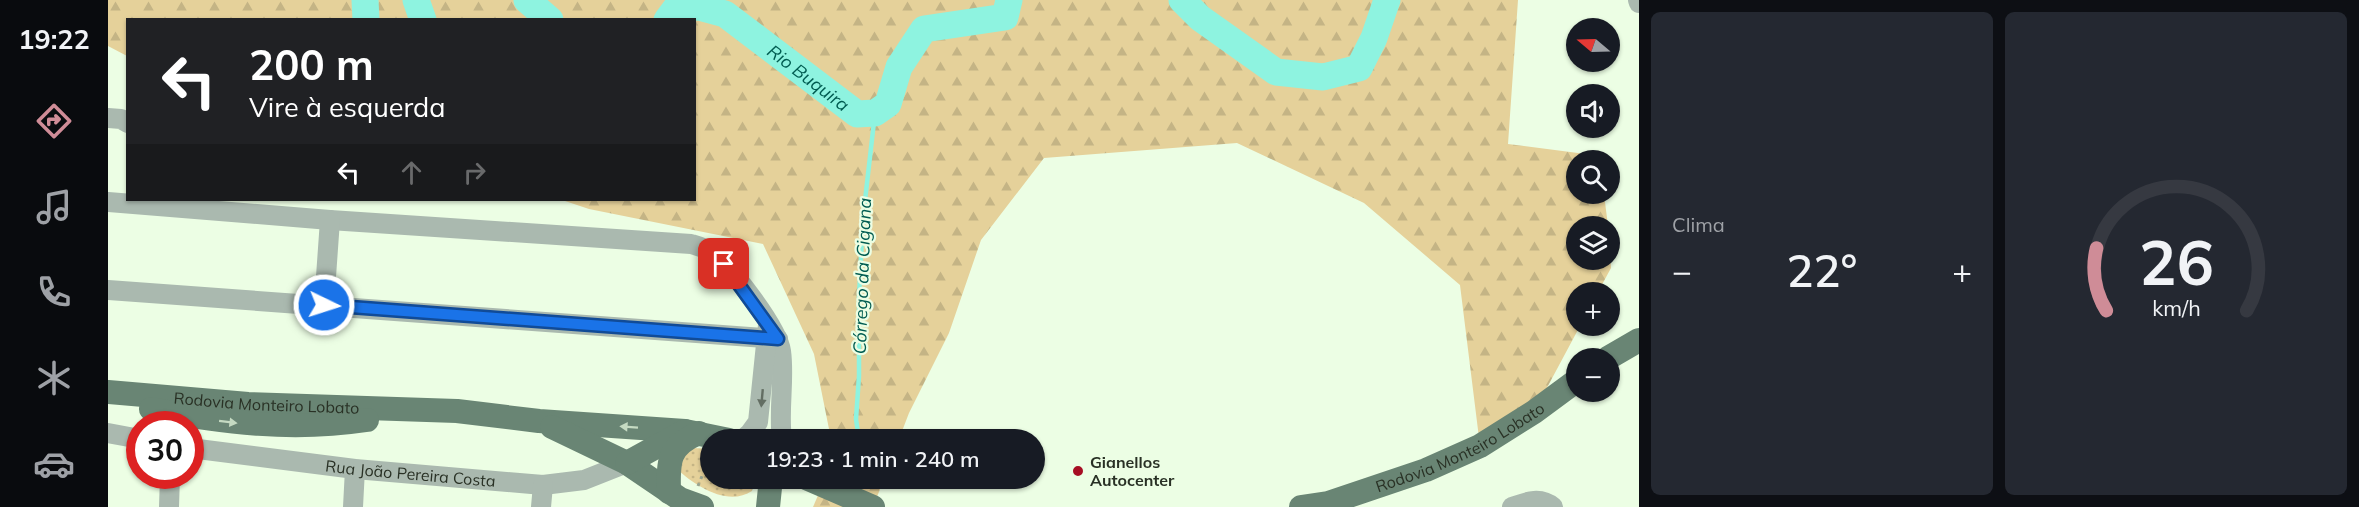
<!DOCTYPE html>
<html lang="pt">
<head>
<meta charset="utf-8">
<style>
  body { margin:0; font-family:Mulish,sans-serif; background:#242831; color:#f1f3f6; height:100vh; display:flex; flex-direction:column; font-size:22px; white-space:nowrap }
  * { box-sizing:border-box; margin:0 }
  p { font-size:20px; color:#9ea1a6 }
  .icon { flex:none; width:33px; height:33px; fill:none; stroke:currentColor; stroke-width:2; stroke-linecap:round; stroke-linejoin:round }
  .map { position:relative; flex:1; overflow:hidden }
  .details { display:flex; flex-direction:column; gap:12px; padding:12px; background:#0d0f14; width:720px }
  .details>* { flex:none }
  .hud { position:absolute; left:18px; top:18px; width:570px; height:183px; border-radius:0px; box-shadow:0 2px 4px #0004; background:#202124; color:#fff; overflow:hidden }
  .needle { width:39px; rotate:289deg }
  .controls { position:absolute; left:1458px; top:18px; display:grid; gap:12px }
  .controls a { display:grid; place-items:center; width:54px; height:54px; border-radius:50%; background:#171b24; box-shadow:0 2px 4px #0004; font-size:30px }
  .speed { position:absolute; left:18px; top:411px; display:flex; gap:12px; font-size:30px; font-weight:700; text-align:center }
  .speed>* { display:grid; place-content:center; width:78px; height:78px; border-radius:50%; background:#171b24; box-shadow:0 2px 4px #0004; line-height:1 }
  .speed .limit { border:9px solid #d22; background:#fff; color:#111 }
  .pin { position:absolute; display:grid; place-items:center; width:51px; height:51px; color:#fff; margin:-26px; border-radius:12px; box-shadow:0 3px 9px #0006 }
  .me { position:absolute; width:66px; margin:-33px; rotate:94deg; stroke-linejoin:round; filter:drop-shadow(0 0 4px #0008) }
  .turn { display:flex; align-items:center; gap:21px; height:126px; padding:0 24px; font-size:27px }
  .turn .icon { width:78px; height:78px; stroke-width:2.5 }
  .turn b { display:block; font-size:42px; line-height:51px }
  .lanes { display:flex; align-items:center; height:57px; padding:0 24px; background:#0003; justify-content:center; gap:30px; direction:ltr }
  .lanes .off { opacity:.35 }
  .big { font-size:45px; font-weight:600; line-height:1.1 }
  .details .widget { flex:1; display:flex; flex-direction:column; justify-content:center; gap:9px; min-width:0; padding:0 21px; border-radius:9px; background:#242831 }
  .details .dial { align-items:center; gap:0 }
  .dial svg { height:156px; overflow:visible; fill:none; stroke:#363941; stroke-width:7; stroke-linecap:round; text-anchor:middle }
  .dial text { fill:#f1f3f6; stroke:none }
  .heat { display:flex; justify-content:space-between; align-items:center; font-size:33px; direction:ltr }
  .details .tiles { flex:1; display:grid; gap:12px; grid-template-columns:repeat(2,1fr) }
  .trip { position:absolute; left:592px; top:429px; width:345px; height:60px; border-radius:30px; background:#171b24; box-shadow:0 2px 4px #0004; font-weight:600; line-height:60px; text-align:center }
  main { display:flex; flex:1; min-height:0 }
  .tabs { display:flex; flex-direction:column; width:108px; justify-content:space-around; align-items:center; background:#090b0e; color:#9ea1a6 }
  .tabs .icon { width:42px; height:42px }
  .tabs .active { color:#cf8c97 }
  .tabs b { font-size:27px; color:#f1f3f6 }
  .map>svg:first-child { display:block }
  .grass { fill:url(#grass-dots) }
  .forest { fill:url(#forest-firs) }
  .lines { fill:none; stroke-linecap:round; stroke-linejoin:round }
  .stream { stroke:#8ef3e0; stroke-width:4.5 }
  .river { stroke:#8ef3e0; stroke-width:27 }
  .path { stroke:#97a490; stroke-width:3; stroke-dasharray:3 4.5; stroke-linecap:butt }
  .minor { stroke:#aab9af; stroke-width:20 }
  .major { stroke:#698574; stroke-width:24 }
  .oneway { fill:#636e63 }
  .oneway2 { fill:#c5dac2 }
  .route-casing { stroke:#114b97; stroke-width:15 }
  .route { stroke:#1a73e8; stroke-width:10 }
  .poi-dot { fill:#a60e23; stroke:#ecfee4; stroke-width:2 }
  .labels { text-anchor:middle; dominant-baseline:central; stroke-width:4.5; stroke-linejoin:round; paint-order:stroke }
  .street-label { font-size:16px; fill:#293125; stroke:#ecfee4 }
  .poi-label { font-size:16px; font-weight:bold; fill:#293125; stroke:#ecfee4; text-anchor:start }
  .water-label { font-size:18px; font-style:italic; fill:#005c51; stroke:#ecfee4 }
</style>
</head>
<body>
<main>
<nav class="tabs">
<b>19:22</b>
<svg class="icon active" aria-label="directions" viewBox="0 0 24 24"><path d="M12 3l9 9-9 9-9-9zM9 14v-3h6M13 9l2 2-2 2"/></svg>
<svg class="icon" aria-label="music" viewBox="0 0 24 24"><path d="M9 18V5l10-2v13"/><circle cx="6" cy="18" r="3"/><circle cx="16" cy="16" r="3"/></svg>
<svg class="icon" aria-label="phone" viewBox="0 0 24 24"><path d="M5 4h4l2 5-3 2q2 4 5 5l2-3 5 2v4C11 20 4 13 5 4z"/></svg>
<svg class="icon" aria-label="climate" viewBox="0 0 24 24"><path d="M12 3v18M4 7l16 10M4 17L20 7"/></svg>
<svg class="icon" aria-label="car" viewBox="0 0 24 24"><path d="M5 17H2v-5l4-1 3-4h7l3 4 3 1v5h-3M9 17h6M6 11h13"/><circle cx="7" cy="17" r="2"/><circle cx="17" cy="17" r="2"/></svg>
</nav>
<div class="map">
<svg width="1531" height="507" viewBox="0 0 1531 507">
  <defs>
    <pattern id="grass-dots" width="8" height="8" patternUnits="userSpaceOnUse" patternTransform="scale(1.5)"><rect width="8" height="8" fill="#e5d19a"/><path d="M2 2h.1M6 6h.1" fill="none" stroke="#c4b485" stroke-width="1.8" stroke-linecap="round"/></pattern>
    <pattern id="forest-firs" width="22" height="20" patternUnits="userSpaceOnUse" patternTransform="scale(1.5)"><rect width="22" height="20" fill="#e5d19a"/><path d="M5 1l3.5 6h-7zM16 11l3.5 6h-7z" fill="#c4b485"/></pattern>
  </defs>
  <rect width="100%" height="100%" fill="#ecfee4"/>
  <path class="grass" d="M585 448 603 449V478L647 479 644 491C620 507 587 486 569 469L572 454Z"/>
  <g class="forest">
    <path d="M0 0H1410L1400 144 1493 156V160H1468V194H1496L1500 226H1468V260H1502V247L1503 268 1490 292H1468V326H1472L1426 412 1372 446 1352 285 1256 203 1129 143 936 158 873 240 841 333 801 413 791 439H723L706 354 655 244 481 209 454 200H586V20H20L19 56 0 46Z"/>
    <path d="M717 479H776L765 507H705Z"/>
  </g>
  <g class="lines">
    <path class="stream" d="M751 440 748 419 751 376V297L755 218 767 113"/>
    <g class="river">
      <path d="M257 0 258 20"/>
      <path d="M308 0 315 20"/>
      <path d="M419 0 442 20"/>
      <path d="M1074 0 1092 18 1168 72 1215 77 1251 68 1266 38 1279 0"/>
      <path id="s1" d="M559 20 568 8 591 7 617 14 749 114 767 113 780 104 791 67 816 29 897 17 901 0"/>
    </g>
    <path class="path" d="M590 486 602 456"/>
    <g class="minor">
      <path d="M1530 0 1531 3"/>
      <path d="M0 118 13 119 20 123"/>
      <path d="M0 202 222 220 583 244C590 246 598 248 604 253 623 267 670 328 673 351 677 380 670 410 674 440"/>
      <path d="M0 290 670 339"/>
      <path d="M216 305 222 220"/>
      <path d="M0 433 32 439"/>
      <path d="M634 440 642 433 650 422 660 325"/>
      <path id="s2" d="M82 448 247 469 435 485 476 480 519 463"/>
      <path d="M61 507 62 476"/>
      <path d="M245 507 247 469"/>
      <path d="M433 507 435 485"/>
      <path d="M1404 507C1418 502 1432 496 1445 507"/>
    </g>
    <g class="major">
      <path d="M1500 358 1531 340"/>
      <path id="s3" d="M0 392 140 404 349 411 431 421 577 431 621 440"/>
      <path d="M43 409C116 423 185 431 259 420"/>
      <path d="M444 427 519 463 572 499 594 507"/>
      <path d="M519 463 577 431"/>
      <path d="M698 478 765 507"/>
      <path d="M561 492C560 461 560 446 591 433"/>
      <path d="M660 507 663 478"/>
      <path id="s4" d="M1193 507 1220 503 1318 470 1372 446 1426 412 1468 381"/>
    </g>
  </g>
  <defs><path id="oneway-solid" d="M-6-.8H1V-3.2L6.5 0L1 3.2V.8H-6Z" transform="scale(1.5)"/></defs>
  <use class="oneway" href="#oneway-solid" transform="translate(654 398) rotate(95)"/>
  <g class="oneway2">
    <use href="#oneway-solid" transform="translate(120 422) rotate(7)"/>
    <use href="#oneway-solid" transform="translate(521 427) rotate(-176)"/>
  </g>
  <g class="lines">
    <defs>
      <path id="route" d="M216 305 670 339 616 264"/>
    </defs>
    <use href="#route" class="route-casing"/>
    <use href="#route" class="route"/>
  </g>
  <circle class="poi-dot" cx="970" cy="471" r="6"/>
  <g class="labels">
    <g class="street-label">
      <text stroke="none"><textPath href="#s3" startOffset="159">Rodovia Monteiro Lobato</textPath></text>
      <text stroke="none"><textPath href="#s4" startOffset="171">Rodovia Monteiro Lobato</textPath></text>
      <text stroke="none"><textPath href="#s2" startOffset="222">Rua João Pereira Costa</textPath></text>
    </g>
    <g class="poi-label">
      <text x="982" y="462">Gianellos<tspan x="982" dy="18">Autocenter</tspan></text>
    </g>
    <g class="water-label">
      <text stroke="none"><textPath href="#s1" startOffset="170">Rio Buquira</textPath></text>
      <text transform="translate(754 276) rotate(-88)">Córrego da Cigana</text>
    </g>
  </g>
</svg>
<div class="controls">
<a><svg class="needle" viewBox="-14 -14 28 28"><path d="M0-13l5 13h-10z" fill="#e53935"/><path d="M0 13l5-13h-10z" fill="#9ea1a6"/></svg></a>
<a><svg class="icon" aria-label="sound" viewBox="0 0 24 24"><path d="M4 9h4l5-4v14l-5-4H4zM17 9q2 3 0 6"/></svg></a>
<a><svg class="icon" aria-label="search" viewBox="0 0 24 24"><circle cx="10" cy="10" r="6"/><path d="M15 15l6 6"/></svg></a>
<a><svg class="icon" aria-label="layers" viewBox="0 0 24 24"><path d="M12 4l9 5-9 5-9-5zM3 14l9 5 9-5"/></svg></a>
<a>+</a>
<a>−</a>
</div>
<div class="speed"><div class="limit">30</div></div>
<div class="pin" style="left:616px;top:264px;background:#d93025"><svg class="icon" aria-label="arrive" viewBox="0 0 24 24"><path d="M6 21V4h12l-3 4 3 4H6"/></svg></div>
<svg class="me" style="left:216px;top:305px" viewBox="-20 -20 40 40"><circle r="17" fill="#1a73e8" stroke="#fff" stroke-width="3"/><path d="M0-11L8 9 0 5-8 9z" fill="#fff"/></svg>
<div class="trip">19:23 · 1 min · 240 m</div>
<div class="hud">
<div class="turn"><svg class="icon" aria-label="left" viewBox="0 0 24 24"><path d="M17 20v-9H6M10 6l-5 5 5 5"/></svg><div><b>200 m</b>Vire à esquerda</div></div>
<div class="lanes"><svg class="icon" aria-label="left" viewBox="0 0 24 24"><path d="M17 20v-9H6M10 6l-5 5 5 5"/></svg><svg class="icon off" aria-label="ahead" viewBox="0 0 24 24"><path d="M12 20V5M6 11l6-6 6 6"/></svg><svg class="icon off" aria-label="right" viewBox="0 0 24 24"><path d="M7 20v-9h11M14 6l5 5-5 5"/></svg></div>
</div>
</div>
<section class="details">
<div class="tiles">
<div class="widget"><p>Clima</p>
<div class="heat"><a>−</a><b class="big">22°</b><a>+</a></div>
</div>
<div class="widget dial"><svg viewBox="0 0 100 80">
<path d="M14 69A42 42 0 1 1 86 69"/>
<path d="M14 69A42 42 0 0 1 9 37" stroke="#cf8c97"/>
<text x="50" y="56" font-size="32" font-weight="700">26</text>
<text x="50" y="72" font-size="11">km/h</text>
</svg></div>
</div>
</section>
</main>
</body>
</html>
